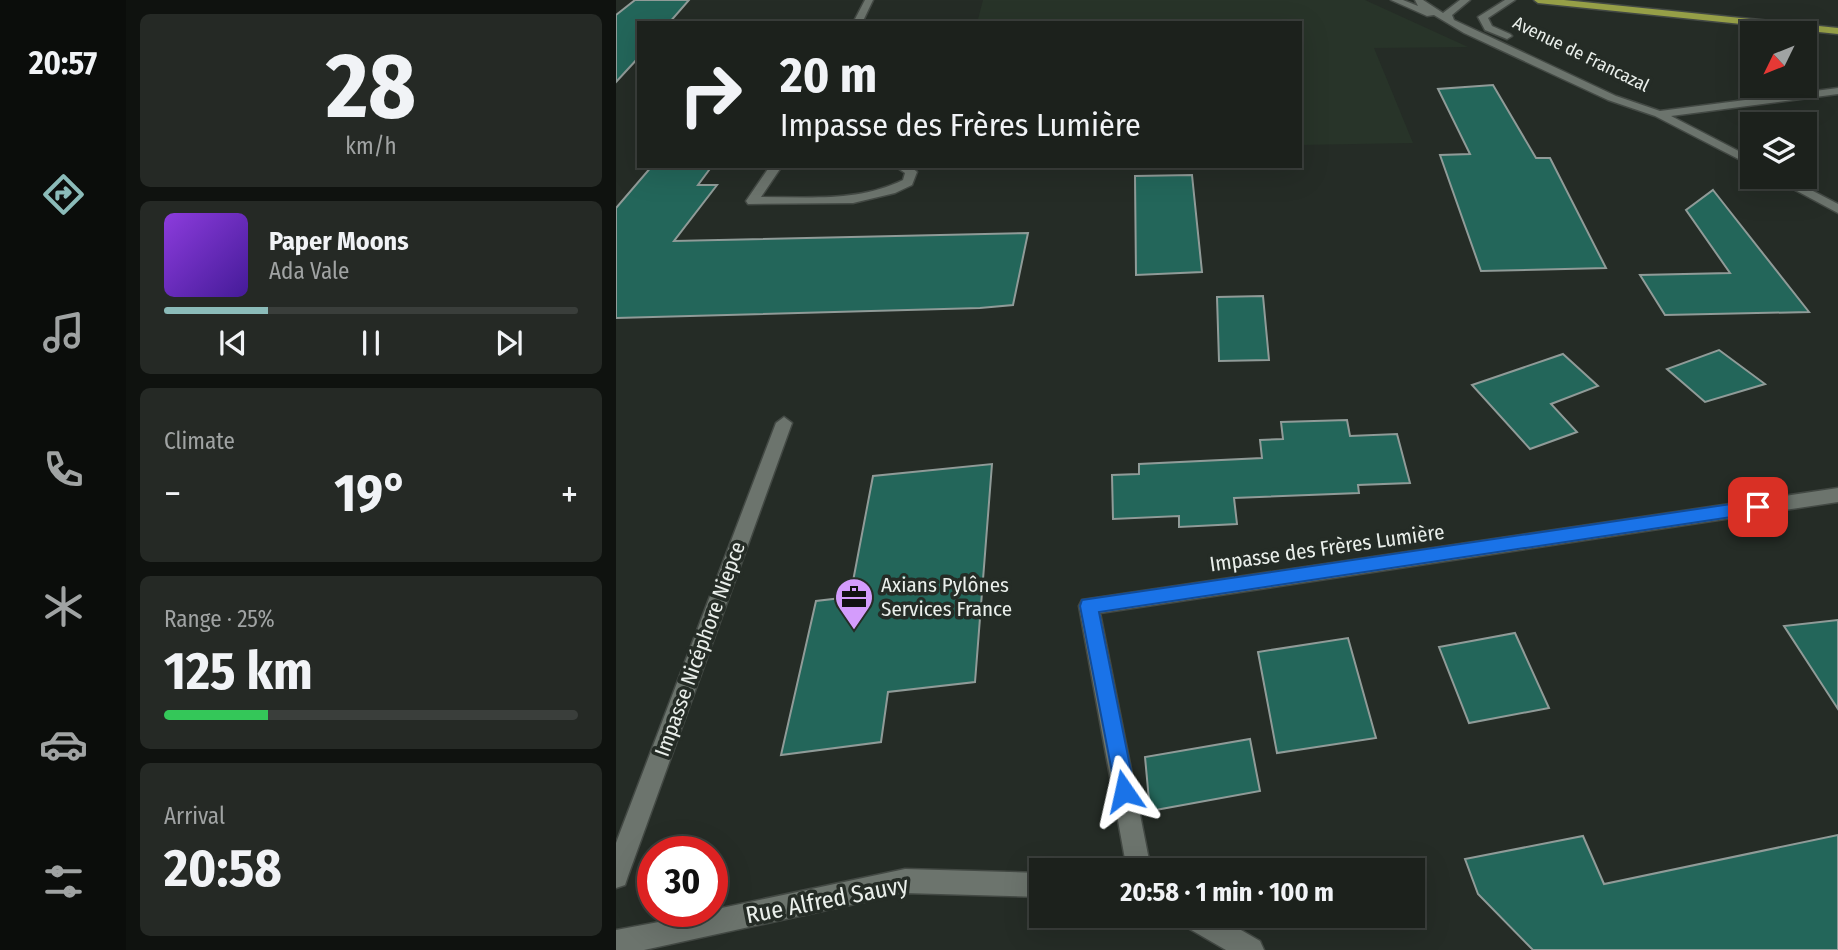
<!DOCTYPE html>
<html lang="en">
<head>
<meta charset="utf-8">
<style>
  body { margin:0; font-family:"Fira Sans Condensed",sans-serif; background:#252925; color:#f1f3f6; height:100vh; display:flex; flex-direction:column; font-size:26px; white-space:nowrap }
  * { box-sizing:border-box; margin:0 }
  p { font-size:23px; color:#a0a3a3 }
  .icon { flex:none; width:38px; height:38px; fill:none; stroke:currentColor; stroke-width:2; stroke-linecap:round; stroke-linejoin:round }
  .map { position:relative; flex:1; overflow:hidden }
  .drawer { display:flex; flex-direction:column; gap:14px; padding:14px; background:#0f120f; width:490px }
  .drawer>* { flex:none }
  .guide { position:absolute; left:21px; top:21px; width:665px; height:147px; border-radius:0px; box-shadow:0 7px 28px #0002,0 0 0 2px #3a3e3b; background:#1c211c; color:#f1f3f6; overflow:hidden }
  .needle { width:46px; rotate:227deg }
  .buttons { position:absolute; left:1124px; top:21px; display:grid; gap:14px }
  .buttons a { display:grid; place-items:center; width:77px; height:77px; border-radius:0px; background:#1c211c; box-shadow:0 7px 28px #0002,0 0 0 2px #3a3e3b; font-size:35px }
  .speed { position:absolute; left:21px; top:836px; display:flex; gap:14px; font-size:35px; font-weight:700; text-align:center }
  .speed>* { display:grid; place-content:center; width:91px; height:91px; border-radius:50%; background:#1c211c; box-shadow:0 7px 28px #0002,0 0 0 2px #3a3e3b; line-height:1 }
  .speed .limit { border:10px solid #d22; background:#fff; color:#111 }
  .pin { position:absolute; display:grid; place-items:center; width:60px; height:60px; color:#fff; margin:-30px; border-radius:14px; box-shadow:0 4px 10px #0006 }
  .me { position:absolute; width:77px; margin:-38px; rotate:349deg; stroke-linejoin:round; filter:drop-shadow(0 0 5px #0008) }
  .turn { display:flex; align-items:center; gap:24px; height:147px; padding:0 28px; font-size:32px }
  .turn .icon { width:91px; height:91px; stroke-width:2.5 }
  .turn b { display:block; font-size:49px; line-height:60px }
  .big { font-size:52px; font-weight:700; line-height:1.1 }
  .drawer .tile { flex:1; display:flex; flex-direction:column; justify-content:center; gap:10px; min-width:0; padding:0 24px; border-radius:10px; background:#252925 }
  .drawer .dial { align-items:center; gap:0 }
  .dial b { font-size:91px; line-height:1 }
  .song { display:flex; align-items:center; gap:21px }
  .cover { width:84px; height:84px; border-radius:10px; background:linear-gradient(135deg,hsl(270 70% 55%),hsl(260 70% 35%)) }
  .played { height:7px; border-radius:4px; background:linear-gradient(90deg,#8bbbb9 25%,#3a3e3b 25%) }
  .keys { display:flex; justify-content:space-around; direction:ltr }
  .heat { display:flex; justify-content:space-between; align-items:center; font-size:38px; direction:ltr }
  .charge { height:10px; border-radius:5px; background:linear-gradient(90deg,#34c759 25%,#3a3e3b 0) }
  .trip { position:absolute; left:413px; top:858px; width:396px; height:70px; border-radius:0px; background:#1c211c; box-shadow:0 7px 28px #0002,0 0 0 2px #3a3e3b; font-weight:700; line-height:70px; text-align:center }
  main { display:flex; flex:1; min-height:0 }
  .menu { display:flex; flex-direction:column; width:126px; justify-content:space-around; align-items:center; background:#0b0d0b; color:#a0a3a3 }
  .menu .icon { width:49px; height:49px }
  .menu .current { color:#8bbbb9 }
  .menu b { font-size:32px; color:#f1f3f6 }
  .map>svg:first-child { display:block }
  .built { fill:#283429 }
  .building { fill:#23665a; stroke:#909b98; stroke-width:2 }
  .lines { fill:none; stroke-linecap:round; stroke-linejoin:round }
  .minor-casing { stroke:#434944; stroke-width:3 }
  .major-casing { stroke:#434944; stroke-width:3 }
  .minor { fill:#6c746d; fill-rule:evenodd }
  .major { fill:#969f47; fill-rule:evenodd }
  .route { fill:#1a73e8; stroke:#114b97; stroke-width:2 }
  .labels { text-anchor:middle; dominant-baseline:central; stroke-width:7; stroke-linejoin:round; paint-order:stroke }
  .far-street-label { font-size:18px; fill:#eaefeb; stroke:#252c26 }
  .street-label { font-size:21px; fill:#eaefeb; stroke:#252c26 }
  .poi-label { font-size:21px; fill:#eaefeb; stroke:#252c26; text-anchor:start }
  .near-street-label { font-size:24px; fill:#eaefeb; stroke:#252c26 }
</style>
</head>
<body>
<main>
<nav class="menu">
<b>20:57</b>
<svg class="icon current" aria-label="directions" viewBox="0 0 24 24"><path d="M12 3l9 9-9 9-9-9zM9 14v-3h6M13 9l2 2-2 2"/></svg>
<svg class="icon" aria-label="music" viewBox="0 0 24 24"><path d="M9 18V5l10-2v13"/><circle cx="6" cy="18" r="3"/><circle cx="16" cy="16" r="3"/></svg>
<svg class="icon" aria-label="phone" viewBox="0 0 24 24"><path d="M5 4h4l2 5-3 2q2 4 5 5l2-3 5 2v4C11 20 4 13 5 4z"/></svg>
<svg class="icon" aria-label="climate" viewBox="0 0 24 24"><path d="M12 3v18M4 7l16 10M4 17L20 7"/></svg>
<svg class="icon" aria-label="car" viewBox="0 0 24 24"><path d="M5 17H2v-5l4-1 3-4h7l3 4 3 1v5h-3M9 17h6M6 11h13"/><circle cx="7" cy="17" r="2"/><circle cx="17" cy="17" r="2"/></svg>
<svg class="icon" aria-label="filters" viewBox="0 0 24 24"><path d="M4 7h16M4 17h16"/><circle cx="9" cy="7" r="2"/><circle cx="15" cy="17" r="2"/></svg>
</nav>
<section class="drawer">
<div class="tile dial"><b>28</b><p>km/h</p></div>
<div class="tile">
<div class="song"><i class="cover"></i><div><b>Paper Moons</b><p>Ada Vale</p></div></div>
<div class="played"></div>
<div class="keys"><svg class="icon" aria-label="previous" viewBox="0 0 24 24"><path d="M18 5L8 12l10 7zM5 5v14"/></svg><svg class="icon" aria-label="pause" viewBox="0 0 24 24"><path d="M8 5v14M16 5v14"/></svg><svg class="icon" aria-label="next" viewBox="0 0 24 24"><path d="M6 5l10 7-10 7zM19 5v14"/></svg></div>
</div>
<div class="tile"><p>Climate</p>
<div class="heat"><a>−</a><b class="big">19°</b><a>+</a></div>
</div>
<div class="tile"><p>Range · 25%</p><b class="big">125 km</b><div class="charge"></div></div>
<div class="tile"><p>Arrival</p><b class="big">20:58</b></div>
</section>
<div class="map">
<svg width="1222" height="950" viewBox="0 0 1222 950">
  <rect width="100%" height="100%" fill="#252c26"/>
  <path class="built" d="M367 0H749L852 47 758 48 797 143 684 145V23H361Z"/>
  <g class="building">
    <path d="M19 0H73L53 23H23V57L0 82V15Z"/>
    <path d="M877 85 920 158H934L990 268 865 271 824 155 854 154 822 89Z"/>
    <path d="M36 166H96L82 185H101L58 241 412 233 397 305 364 308 0 318V208Z"/>
    <path d="M576 175 586 272 520 275 519 176Z"/>
    <path d="M1097 190 1193 312 1049 315 1024 275 1114 273 1070 210Z"/>
    <path d="M647 296 653 360 603 361 601 297Z"/>
    <path d="M1103 350 1149 384 1089 402 1051 369Z"/>
    <path d="M947 354 982 386 935 404 961 432 914 449 856 385Z"/>
    <path d="M731 420 734 436 781 434 794 483 742 485 743 493 618 498 621 524 563 527V516L497 519 496 475 523 474V464L646 458 644 440 667 439 665 422Z"/>
    <path d="M376 464 359 682 272 692 265 742 165 755 200 601 234 597 257 476Z"/>
    <path d="M1222 620V709L1168 626Z"/>
    <path d="M899 633 933 708 853 723 823 647Z"/>
    <path d="M732 638 760 738 661 753 642 652Z"/>
    <path d="M634 739 644 791 534 811 529 757Z"/>
    <path d="M1222 835V950H917L862 894 849 859 967 836 988 884Z"/>
  </g>
  <g class="lines">
    <defs>
      <g id="minor">
        <path d="M249 0H257L246 23H237Z"/>
        <path d="M775 0H787L802 6 799 0H807L827 13 844 0H854L836 15 838 20 1000 96 1044 111 1222 88V94L1055 116 1136 158V166L1039 116 992 100 848 33 818 15 811 16Z"/>
        <path d="M889 0H899L872 18 876 26 894 34 896 36 891 39 869 30 862 17Z"/>
        <path d="M154 166H166L145 197C193 197 242 202 287 180L289 173 279 166H294L301 172 296 185 279 193 237 203 132 204 130 201Z"/>
        <path d="M1155 177H1170L1222 204V213Z"/>
        <path d="M168 417 176 423 12 876 9 885 0 888V843L160 423Z"/>
        <path d="M1222 488V502L484 613 535 870H511L463 606 466 600Z"/>
        <path d="M289 869 425 873V897L289 893 28 950H0V930L96 912V910Z"/>
        <path d="M561 915H599L644 941 648 950H610L565 924Z"/>
      </g>
      <path id="major" d="M918 0H948L1222 28V34L922 3Z"/>
    </defs>
    <use href="#minor" class="minor-casing"/>
    <use href="#major" class="major-casing"/>
    <use href="#minor" class="minor"/>
    <use href="#major" class="major"/>
  </g>
  <path class="route" d="M1142 500 1148 502 1150 507 1148 512 1142 513 483 612 519 791 516 798 508 801 501 798 464 606 466 600Z"/>
  <defs>
    <symbol id="office-pin" viewBox="-11 -11 22 30"><path d="M0 17L-7.5 6A9.5 9.5 0 1 1 7.5 6Z" fill="#d49cfc" stroke="#252c26"/><path d="M-6-3h4V-5.5h4V-3h4V5H-6ZM-1-4.5V-3h2v-1.5ZM-6 0V1H6V0Z" fill="#111"/></symbol>
  </defs>
  <g fill-rule="evenodd">
    <use href="#office-pin" x="216" y="575" width="44" height="60"/>
  </g>
  <g class="labels">
    <g class="far-street-label">
      <text transform="translate(965 54) rotate(26)">Avenue de Francazal</text>
    </g>
    <g class="street-label">
      <text transform="translate(711 548) rotate(-8)">Impasse des Frères Lumière</text>
      <text transform="translate(84 649) rotate(-70)">Impasse Nicéphore Niepce</text>
    </g>
    <g class="poi-label">
      <text x="265" y="585">Axians Pylônes<tspan x="265" dy="24">Services France</tspan></text>
    </g>
    <g class="near-street-label">
      <text transform="translate(211 900) rotate(-11)">Rue Alfred Sauvy</text>
    </g>
  </g>
</svg>
<div class="buttons">
<a><svg class="needle" viewBox="-14 -14 28 28"><path d="M0-13l5 13h-10z" fill="#e53935"/><path d="M0 13l5-13h-10z" fill="#a0a3a3"/></svg></a>
<a><svg class="icon" aria-label="layers" viewBox="0 0 24 24"><path d="M12 4l9 5-9 5-9-5zM3 14l9 5 9-5"/></svg></a>
</div>
<div class="speed"><div class="limit">30</div></div>
<div class="pin" style="left:1142px;top:507px;background:#d93025"><svg class="icon" aria-label="arrive" viewBox="0 0 24 24"><path d="M6 21V4h12l-3 4 3 4H6"/></svg></div>
<svg class="me" style="left:508px;top:791px" viewBox="-20 -20 40 40"><path d="M0-17L14 15 0 8-14 15z" fill="#1a73e8" stroke="#fff" stroke-width="4"/></svg>
<div class="trip">20:58 · 1 min · 100 m</div>
<div class="guide">
<div class="turn"><svg class="icon" aria-label="right" viewBox="0 0 24 24"><path d="M7 20v-9h11M14 6l5 5-5 5"/></svg><div><b>20 m</b>Impasse des Frères Lumière</div></div>
</div>
</div>
</main>
</body>
</html>
